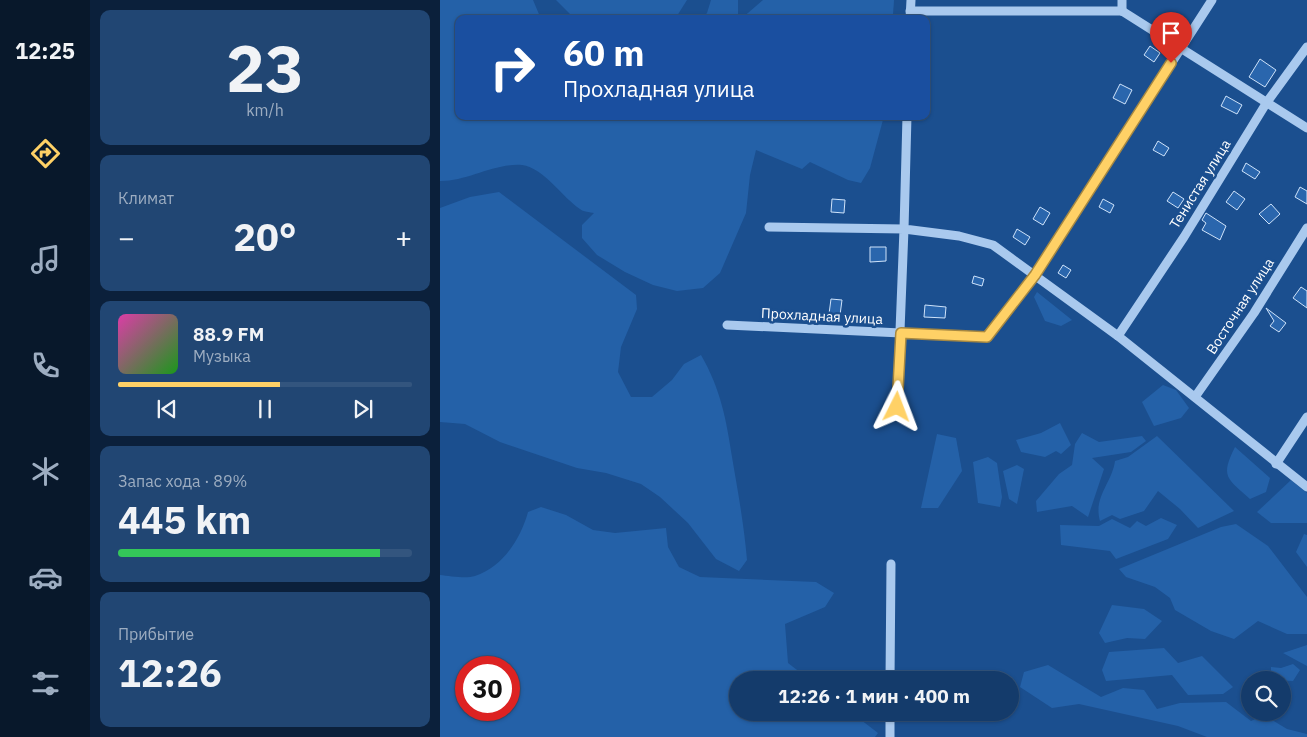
<!DOCTYPE html>
<html lang="ru">
<head>
<meta charset="utf-8">
<style>
  body { margin:0; font-family:"IBM Plex Sans",sans-serif; background:#214673; color:#f1f3f6; height:100vh; display:flex; flex-direction:column; font-size:19px; white-space:nowrap }
  * { box-sizing:border-box; margin:0 }
  p { font-size:16px; color:#9dadc1 }
  .icon { flex:none; width:28px; height:28px; fill:none; stroke:currentColor; stroke-width:2; stroke-linecap:round; stroke-linejoin:round }
  .map { position:relative; flex:1; overflow:hidden }
  .side { display:flex; flex-direction:column; gap:10px; padding:10px; background:#0b203b; width:350px }
  .side>* { flex:none }
  .hud { position:absolute; left:15px; top:15px; width:475px; height:105px; border-radius:10px; box-shadow:0 1px 4px #0004,0 0 0 1px #33557e; background:#1a4fa0; color:#fff; overflow:hidden }
  .controls { position:absolute; left:801px; top:671px; display:grid; gap:10px }
  .controls a { display:grid; place-items:center; width:50px; height:50px; border-radius:50%; background:#143b6b; box-shadow:0 1px 4px #0004,0 0 0 1px #33557e; font-size:25px }
  .speed { position:absolute; left:15px; top:656px; display:flex; gap:10px; font-size:25px; font-weight:700; text-align:center }
  .speed>* { display:grid; place-content:center; width:65px; height:65px; border-radius:50%; background:#143b6b; box-shadow:0 1px 4px #0004,0 0 0 1px #33557e; line-height:1 }
  .speed .limit { border:8px solid #d22; background:#fff; color:#111 }
  .pin { position:absolute; display:grid; place-items:center; width:42px; height:42px; color:#fff; margin:-51px -21px; border-radius:50% 50% 50% 0; rotate:-45deg; box-shadow:0 0 5px #0007 }
  .pin .icon { rotate:45deg }
  .me { position:absolute; width:55px; margin:-28px; rotate:3deg; stroke-linejoin:round; filter:drop-shadow(0 0 4px #0008) }
  .turn { display:flex; align-items:center; gap:18px; height:105px; padding:0 25px; font-size:22px }
  .turn .icon { width:65px; height:65px; stroke-width:2.5 }
  .turn b { display:block; font-size:35px; line-height:42px }
  .big { font-size:38px; font-weight:800; line-height:1.1 }
  .side .widget { flex:1; display:flex; flex-direction:column; justify-content:center; gap:8px; min-width:0; padding:0 18px; border-radius:10px; background:#214673 }
  .side .dial { align-items:center; gap:0 }
  .dial b { font-size:65px; line-height:1 }
  .song { display:flex; align-items:center; gap:15px }
  .cover { width:60px; height:60px; border-radius:8px; background:linear-gradient(135deg,hsl(320 70% 55%),hsl(120 70% 35%)) }
  .played { height:5px; border-radius:2px; background:linear-gradient(90deg,#ffd166 55%,#33557e 55%) }
  .keys { display:flex; justify-content:space-around; direction:ltr }
  .heat { display:flex; justify-content:space-between; align-items:center; font-size:28px; direction:ltr }
  .charge { height:8px; border-radius:4px; background:linear-gradient(90deg,#34c759 89%,#33557e 0) }
  .trip { position:absolute; left:289px; top:671px; width:290px; height:50px; border-radius:25px; background:#143b6b; box-shadow:0 1px 4px #0004,0 0 0 1px #33557e; font-weight:800; line-height:50px; text-align:center }
  main { display:flex; flex:1; min-height:0 }
  .dock { display:flex; flex-direction:column; width:90px; justify-content:space-around; align-items:center; background:#08182b; color:#9dadc1 }
  .dock .icon { width:35px; height:35px }
  .dock .on { color:#ffd166 }
  .dock b { font-size:22px; color:#f1f3f6 }
  .map>svg:first-child { display:block }
  .green { fill:#2461a8; fill-rule:evenodd }
  .building { fill:#2a66ad; stroke:#cfe3fa }
  .lines { fill:none; stroke-linecap:round; stroke-linejoin:round }
  .minor { stroke:#a9c9ee; stroke-width:9 }
  .route-casing { stroke:#a68842; stroke-width:12 }
  .route { stroke:#ffd166; stroke-width:9 }
  .labels { text-anchor:middle; dominant-baseline:central; stroke-width:5; stroke-linejoin:round; paint-order:stroke }
  .street-label { font-size:14px; fill:#fff; stroke:#1b4f8f }
</style>
</head>
<body>
<main>
<nav class="dock">
<b>12:25</b>
<svg class="icon on" aria-label="directions" viewBox="0 0 24 24"><path d="M12 3l9 9-9 9-9-9zM9 14v-3h6M13 9l2 2-2 2"/></svg>
<svg class="icon" aria-label="music" viewBox="0 0 24 24"><path d="M9 18V5l10-2v13"/><circle cx="6" cy="18" r="3"/><circle cx="16" cy="16" r="3"/></svg>
<svg class="icon" aria-label="phone" viewBox="0 0 24 24"><path d="M5 4h4l2 5-3 2q2 4 5 5l2-3 5 2v4C11 20 4 13 5 4z"/></svg>
<svg class="icon" aria-label="climate" viewBox="0 0 24 24"><path d="M12 3v18M4 7l16 10M4 17L20 7"/></svg>
<svg class="icon" aria-label="car" viewBox="0 0 24 24"><path d="M5 17H2v-5l4-1 3-4h7l3 4 3 1v5h-3M9 17h6M6 11h13"/><circle cx="7" cy="17" r="2"/><circle cx="17" cy="17" r="2"/></svg>
<svg class="icon" aria-label="filters" viewBox="0 0 24 24"><path d="M4 7h16M4 17h16"/><circle cx="9" cy="7" r="2"/><circle cx="15" cy="17" r="2"/></svg>
</nav>
<section class="side">
<div class="widget dial"><b>23</b><p>km/h</p></div>
<div class="widget"><p>Климат</p>
<div class="heat"><a>−</a><b class="big">20°</b><a>+</a></div>
</div>
<div class="widget">
<div class="song"><i class="cover"></i><div><b>88.9 FM</b><p>Музыка</p></div></div>
<div class="played"></div>
<div class="keys"><svg class="icon" aria-label="previous" viewBox="0 0 24 24"><path d="M18 5L8 12l10 7zM5 5v14"/></svg><svg class="icon" aria-label="pause" viewBox="0 0 24 24"><path d="M8 5v14M16 5v14"/></svg><svg class="icon" aria-label="next" viewBox="0 0 24 24"><path d="M6 5l10 7-10 7zM19 5v14"/></svg></div>
</div>
<div class="widget"><p>Запас хода · 89%</p><b class="big">445 km</b><div class="charge"></div></div>
<div class="widget"><p>Прибытие</p><b class="big">12:26</b></div>
</section>
<div class="map">
<svg width="867" height="737" viewBox="0 0 867 737">
  <rect width="100%" height="100%" fill="#1b4f8f"/>
  <g class="green">
    <path d="M0 0H93L101 19H19V116H444L430 168 421 183 408 180 370 162 362 169 316 150 310 175 306 213 280 273 263 288 237 291 213 285 185 272 157 255 142 238V225L154 213C150 212 143 212 140 209 123 198 104 168 82 165 53 163 29 181 0 181Z"/>
    <path d="M116 0H247L235 19H135Z"/>
    <path d="M271 0H298V19H262L267 13Z"/>
    <path d="M323 0H454L453 15 450 19H301Z"/>
    <path d="M59 192 196 295 197 309 181 347 178 372 191 397H212L232 380 244 364 261 355C281 390 286 419 292 457 298 492 304 525 307 560L299 571 276 559 248 523 220 497 201 484 166 473 137 468 60 442 25 424 0 422V208L30 197Z"/>
    <path d="M597 292 632 320 621 326 605 321 594 297Z"/>
    <path d="M723 385 736 390 749 408 741 418 714 426 702 402Z"/>
    <path d="M620 423 631 445 621 454 616 451 605 457 581 452 576 440 601 433Z"/>
    <path d="M642 433 659 442 702 436 706 441 691 452 652 458 664 469 648 517 632 506 597 512 596 501 619 474 632 465 635 444Z"/>
    <path d="M497 434 516 438 522 471 498 508H481Z"/>
    <path d="M717 436 794 511 758 528 740 509 718 491 704 511 680 519 672 515 660 521C653 497 672 483 675 461L688 457Z"/>
    <path d="M795 447 830 478 826 492 810 499C787 478 780 477 795 447Z"/>
    <path d="M548 457 557 463 562 497 560 507 538 503 533 462Z"/>
    <path d="M577 465 584 469 577 504 569 499 563 471Z"/>
    <path d="M851 480 867 493V523H831L817 512Z"/>
    <path d="M101 507 126 515 153 530 175 533 226 528 228 547 239 567 260 577 376 582 394 593 385 607 345 624 348 663 370 680H298V712L412 713 438 733 435 737H0V575C10 576 26 579 35 576 63 567 81 538 88 512ZM26 668H69V710H26Z"/>
    <path d="M721 518 737 525 728 539 676 559 670 551 621 545 620 525 659 526 672 519 690 528 697 521 706 526Z"/>
    <path d="M796 524 828 546 867 597V634H847L818 621 794 639 771 631 735 610 730 598 715 587 686 577 679 569 781 527Z"/>
    <path d="M864 534 867 535V567L856 552Z"/>
    <path d="M672 605 704 609 722 621 705 639 687 638 665 643 659 633Z"/>
    <path d="M867 645V666L843 653Z"/>
    <path d="M724 648 738 663 762 656 793 687 783 694 748 695 732 675 666 681 662 670 669 652Z"/>
    <path d="M853 664 860 670 853 681 831 680V667L841 668Z"/>
    <path d="M608 665 661 697 683 688 704 690 717 709 740 703 786 702 811 721 824 715 847 729 867 734V737H767L738 726 639 704 612 708 580 687 584 672Z"/>
  </g>
  <g class="building">
    <path d="M710 46 720 53 714 62 704 55Z"/>
    <path d="M820 59 836 70 825 87 809 77Z"/>
    <path d="M680 84 692 90 685 104 673 98Z"/>
    <path d="M786 96 802 105 797 114 781 106Z"/>
    <path d="M718 141 729 148 724 156 713 150Z"/>
    <path d="M806 163 820 172 815 179 802 171Z"/>
    <path d="M860 187 867 191V204L855 197Z"/>
    <path d="M794 191 805 199 797 210 786 202Z"/>
    <path d="M733 192 744 199 738 208 727 201Z"/>
    <path d="M392 199 405 200 404 213 391 212Z"/>
    <path d="M663 199 674 205 670 213 659 207Z"/>
    <path d="M831 204 840 214 829 224 819 214Z"/>
    <path d="M600 207 610 213 603 225 593 219Z"/>
    <path d="M766 213 786 226 780 240 762 230 766 223 762 220Z"/>
    <path d="M577 229 590 237 585 245 573 237Z"/>
    <path d="M430 247H446V261L430 262Z"/>
    <path d="M623 265 631 270 626 278 618 273Z"/>
    <path d="M534 276 544 279 542 286 532 283Z"/>
    <path d="M861 287 867 291V308L853 298Z"/>
    <path d="M391 299 402 300 400 315 389 314Z"/>
    <path d="M485 305 506 307 505 318 484 317Z"/>
    <path d="M826 308 846 323 839 332 830 326 834 321Z"/>
  </g>
  <g class="lines">
    <g class="minor">
      <path d="M470 11H682"/>
      <path d="M682 11 867 128"/>
      <path d="M682 11V0"/>
      <path d="M470 19 471 0"/>
      <path d="M467 116 464 229 519 236 553 245 678 336 867 487"/>
      <path d="M329 227 464 229 457 407"/>
      <path d="M287 325 547 337 595 275 772 0"/>
      <path d="M678 336 744 237 827 102 867 47"/>
      <path d="M755 397 814 313 867 228"/>
      <path d="M836 464 867 417"/>
      <path d="M450 680 451 564"/>
      <path d="M450 712V737"/>
    </g>
  </g>
  <g class="lines">
    <defs>
      <path id="route" d="M457 407 461 333 547 337 595 275 731 63"/>
    </defs>
    <use href="#route" class="route-casing"/>
    <use href="#route" class="route"/>
  </g>
  <g class="labels">
    <g class="street-label">
      <text transform="translate(760 184) rotate(-58)">Тенистая улица</text>
      <text transform="translate(800 306) rotate(-57)">Восточная улица</text>
      <text transform="translate(382 316) rotate(3)">Прохладная улица</text>
    </g>
  </g>
</svg>
<div class="controls">
<a><svg class="icon" aria-label="search" viewBox="0 0 24 24"><circle cx="10" cy="10" r="6"/><path d="M15 15l6 6"/></svg></a>
</div>
<div class="speed"><div class="limit">30</div></div>
<div class="pin" style="left:731px;top:63px;background:#d93025"><svg class="icon" aria-label="arrive" viewBox="0 0 24 24"><path d="M6 21V4h12l-3 4 3 4H6"/></svg></div>
<svg class="me" style="left:457px;top:407px" viewBox="-20 -20 40 40"><path d="M0-17L14 15 0 8-14 15z" fill="#ffd166" stroke="#fff" stroke-width="4"/></svg>
<div class="trip">12:26 · 1 мин · 400 m</div>
<div class="hud">
<div class="turn"><svg class="icon" aria-label="right" viewBox="0 0 24 24"><path d="M7 20v-9h11M14 6l5 5-5 5"/></svg><div><b>60 m</b>Прохладная улица</div></div>
</div>
</div>
</main>
</body>
</html>
